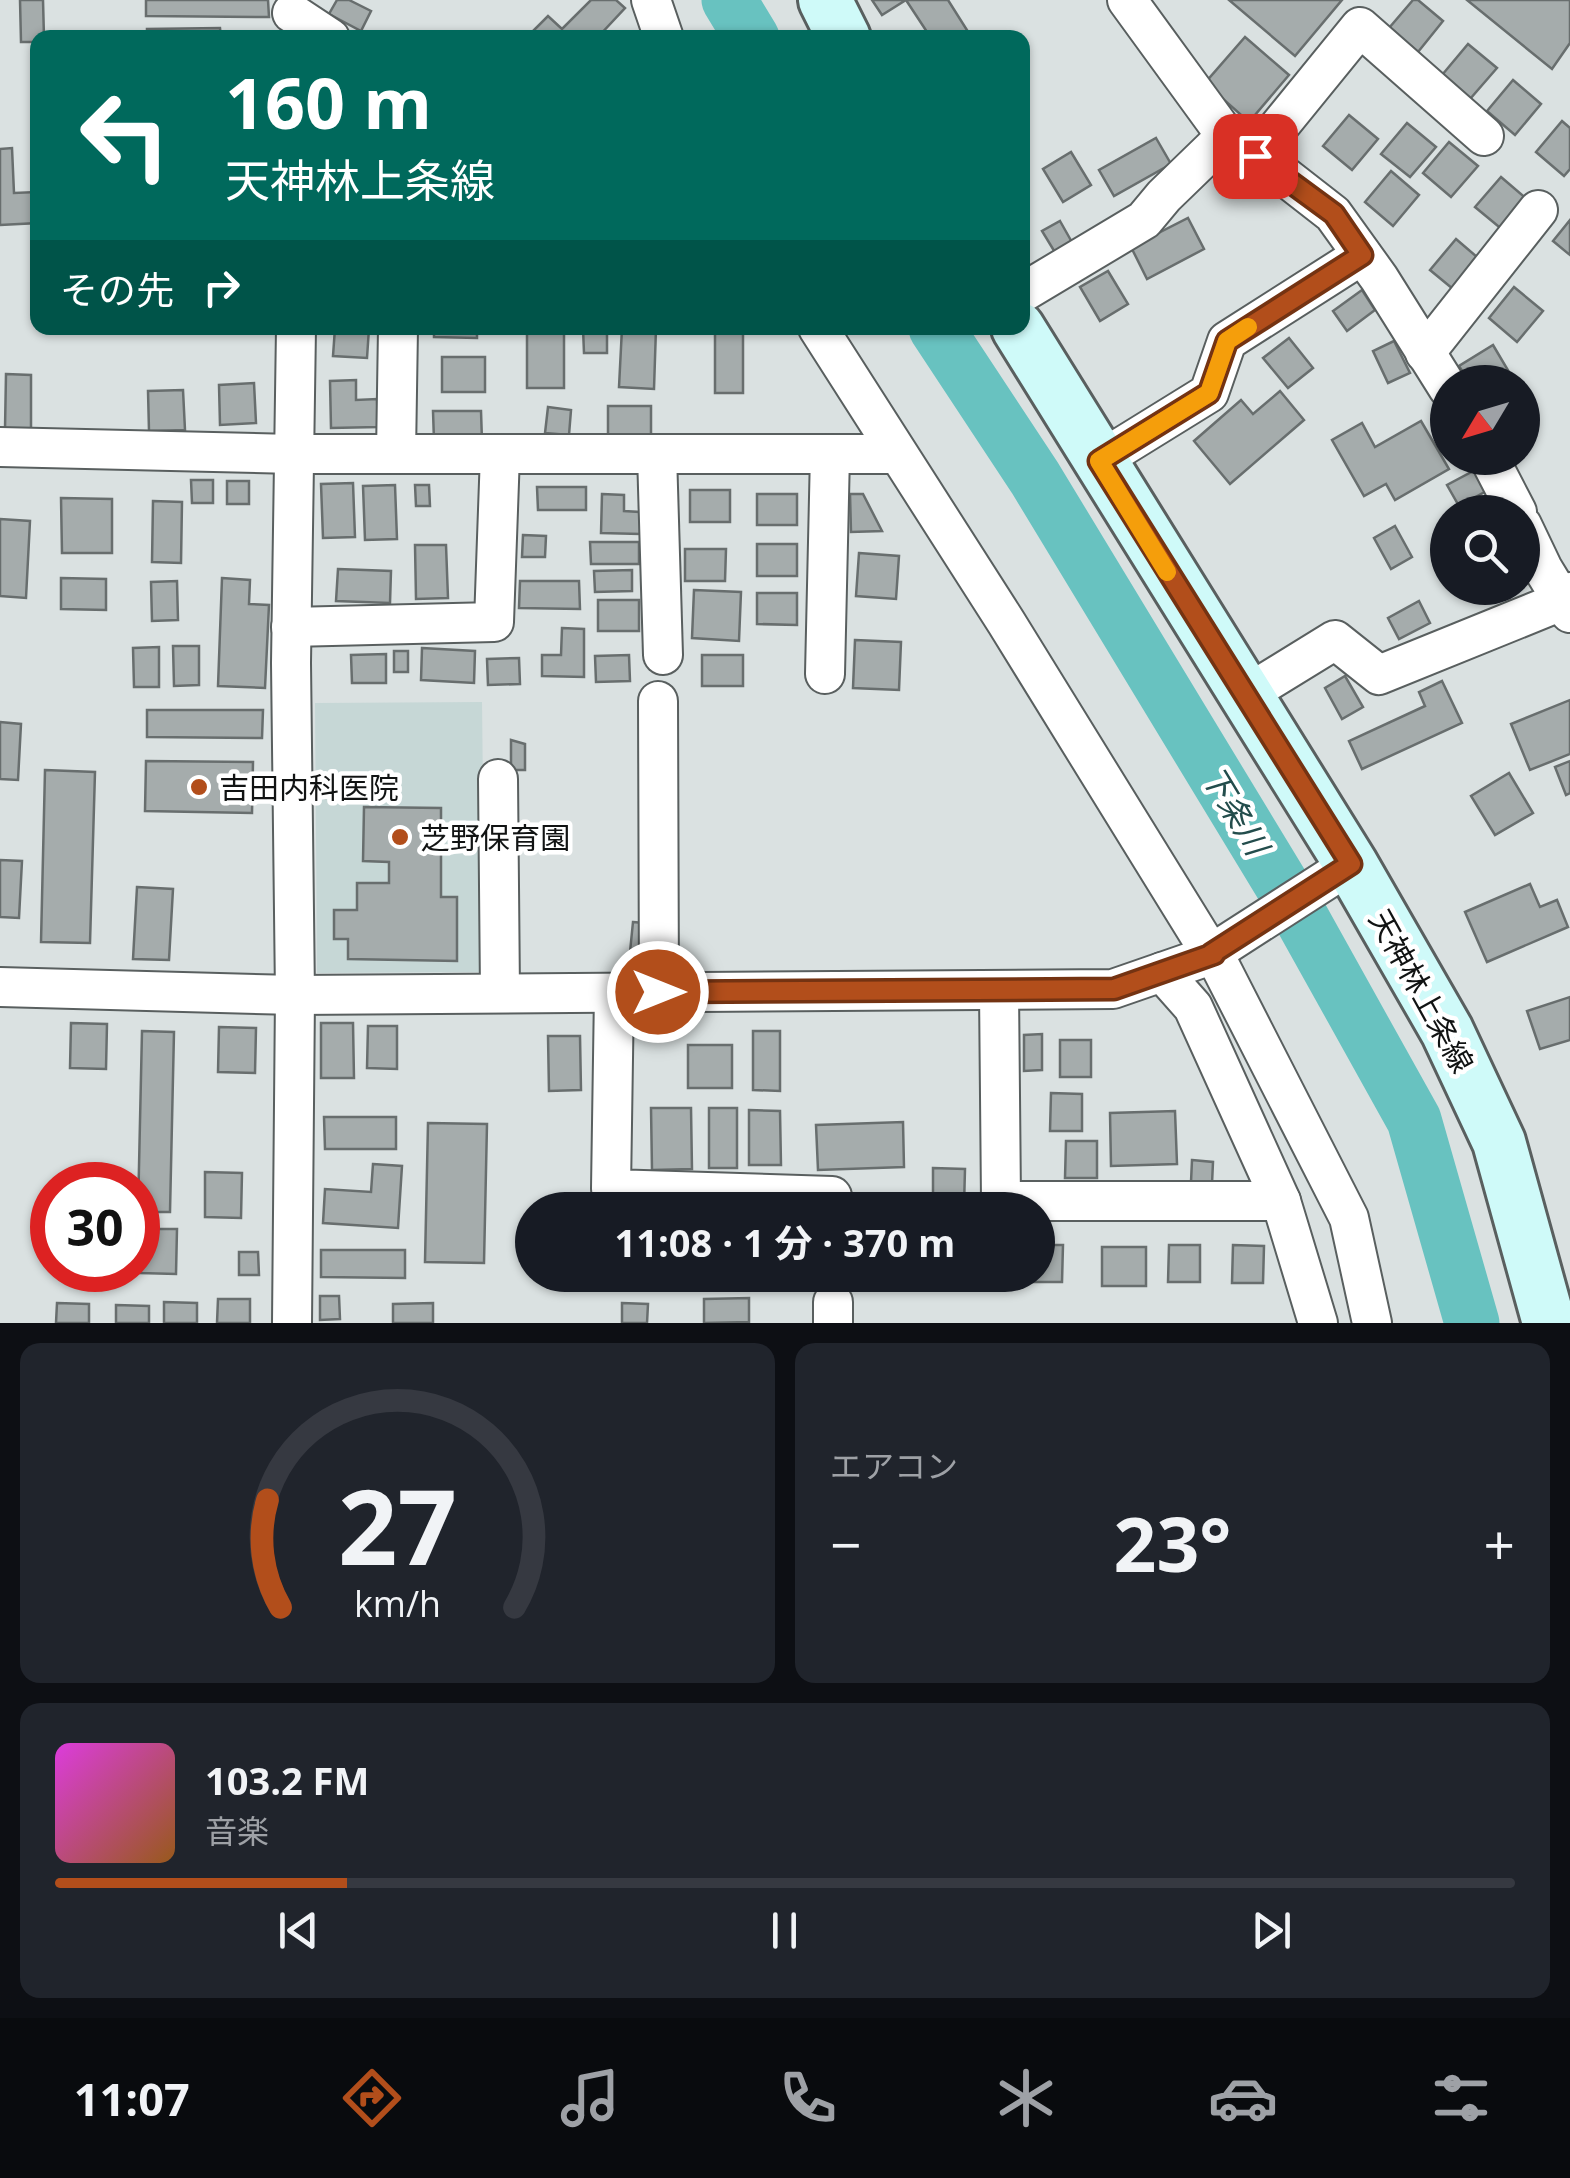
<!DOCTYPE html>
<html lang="ja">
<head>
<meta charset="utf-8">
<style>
  body { margin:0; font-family:"Open Sans","Noto Sans JP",sans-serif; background:#20242c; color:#f1f3f6; height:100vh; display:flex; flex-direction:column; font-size:38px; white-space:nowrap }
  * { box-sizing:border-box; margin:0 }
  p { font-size:32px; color:#9ea1a6 }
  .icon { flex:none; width:55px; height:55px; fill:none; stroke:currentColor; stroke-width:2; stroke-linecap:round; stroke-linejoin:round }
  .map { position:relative; height:1323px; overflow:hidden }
  .side { display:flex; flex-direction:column; gap:20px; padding:20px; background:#0d0f14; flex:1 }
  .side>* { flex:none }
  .top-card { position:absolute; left:30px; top:30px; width:1000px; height:305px; border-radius:20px; box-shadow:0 2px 8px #0004; background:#00695c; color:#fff; overflow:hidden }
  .needle { width:65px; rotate:232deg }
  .buttons { position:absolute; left:1430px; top:365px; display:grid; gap:20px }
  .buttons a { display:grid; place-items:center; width:110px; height:110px; border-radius:50%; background:#171b24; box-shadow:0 2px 8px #0004; font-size:50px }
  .speed { position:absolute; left:30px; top:1162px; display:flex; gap:20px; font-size:50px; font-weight:700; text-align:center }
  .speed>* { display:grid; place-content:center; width:130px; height:130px; border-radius:50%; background:#171b24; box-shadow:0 2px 8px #0004; line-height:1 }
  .speed .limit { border:15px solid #d22; background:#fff; color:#111 }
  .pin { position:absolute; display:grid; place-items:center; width:85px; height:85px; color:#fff; margin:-42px; border-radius:20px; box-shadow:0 5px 15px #0006 }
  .me { position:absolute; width:110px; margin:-55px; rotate:90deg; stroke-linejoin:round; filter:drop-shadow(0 0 8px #0008) }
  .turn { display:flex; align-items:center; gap:35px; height:210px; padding:0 30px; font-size:45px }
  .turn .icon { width:130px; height:130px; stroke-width:2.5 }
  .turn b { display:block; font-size:70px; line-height:85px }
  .then { display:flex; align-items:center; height:95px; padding:0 30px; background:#0003; gap:20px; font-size:38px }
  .big { font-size:75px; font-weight:700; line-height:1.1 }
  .side .widget { flex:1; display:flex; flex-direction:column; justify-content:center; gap:15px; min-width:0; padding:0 35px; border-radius:20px; background:#20242c }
  .side .dial { align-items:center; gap:0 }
  .dial svg { height:260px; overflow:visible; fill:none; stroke:#363941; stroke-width:7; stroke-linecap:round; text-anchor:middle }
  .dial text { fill:#f1f3f6; stroke:none }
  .song { display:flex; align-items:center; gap:30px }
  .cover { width:120px; height:120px; border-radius:15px; background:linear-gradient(135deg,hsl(300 70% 55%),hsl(30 70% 35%)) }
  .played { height:10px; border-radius:5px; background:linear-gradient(90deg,#b24e1b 20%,#363941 20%) }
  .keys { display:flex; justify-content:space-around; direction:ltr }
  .heat { display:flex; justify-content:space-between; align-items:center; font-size:55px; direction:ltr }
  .side .tiles { flex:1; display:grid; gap:20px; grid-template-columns:1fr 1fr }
  .widget:last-child { grid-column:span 2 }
  .trip { position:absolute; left:515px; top:1192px; width:540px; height:100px; border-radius:50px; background:#171b24; box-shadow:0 2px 8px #0004; font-weight:700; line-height:100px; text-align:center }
  .dock { display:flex; height:160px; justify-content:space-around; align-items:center; background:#090b0e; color:#9ea1a6 }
  .dock .icon { width:70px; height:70px }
  .dock .selected { color:#b24e1b }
  .dock b { font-size:45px; color:#f1f3f6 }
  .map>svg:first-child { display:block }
  .built { fill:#c6d7d6 }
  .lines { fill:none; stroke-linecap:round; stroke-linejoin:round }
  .river { stroke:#68c2c0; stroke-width:55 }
  .building { fill:#a5acac; stroke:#686e6e; stroke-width:2.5 }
  .minor-casing { stroke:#595f5f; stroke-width:42 }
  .secondary-casing { stroke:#595f5f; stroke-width:58 }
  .minor { stroke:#fff; stroke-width:38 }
  .secondary { stroke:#cffaf9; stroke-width:52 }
  .route-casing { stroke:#743312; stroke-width:25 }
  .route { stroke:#b24e1b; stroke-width:18 }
  .slow { stroke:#f59e0b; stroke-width:18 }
  .poi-dot { fill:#b24e1b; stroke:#fff; stroke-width:4 }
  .labels { text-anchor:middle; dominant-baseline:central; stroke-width:9; stroke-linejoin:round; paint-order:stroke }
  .poi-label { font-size:30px; fill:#111313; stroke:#fff; text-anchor:start }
  .street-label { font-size:30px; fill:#111313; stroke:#fff }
  .water-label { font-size:32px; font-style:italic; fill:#234d4c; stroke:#fff }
</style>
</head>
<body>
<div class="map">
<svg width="1570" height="1323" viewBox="0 0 1570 1323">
  <rect width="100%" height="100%" fill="#dae1e1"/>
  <path class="built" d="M482 702 485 972 317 973 315 703Z"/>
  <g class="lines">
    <g class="river">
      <path d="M729 0 752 38"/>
      <path d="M936 328 1035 478 1297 910 1414 1120 1472 1323"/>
    </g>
  </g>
  <g class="building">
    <path d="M20 0H43L44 38H38V42H21Z"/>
    <path d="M146 0H268L269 17 146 16Z"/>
    <path d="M337 0H349L371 11 361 31 329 14Z"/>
    <path d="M591 0H616L625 8 597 38H538L532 32 548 16 562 29Z"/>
    <path d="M872 0H948L972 38H931L906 0 882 15Z"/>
    <path d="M1229 0H1342L1295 56Z"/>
    <path d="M1413 0H1418L1443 21 1418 52 1389 28Z"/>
    <path d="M1467 0H1570V43L1552 69Z"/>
    <path d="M220 28 221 38H147V29Z"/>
    <path d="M1245 37 1289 75 1249 122 1205 83Z"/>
    <path d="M1468 44 1497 68 1470 99 1442 75Z"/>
    <path d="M1513 80 1541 104 1515 135 1487 111Z"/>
    <path d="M1349 115 1378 139 1352 170 1323 146Z"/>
    <path d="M1562 121 1570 128V169L1564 176 1536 152Z"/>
    <path d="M1407 123 1436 147 1410 177 1381 154Z"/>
    <path d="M1156 138 1171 164 1114 196 1099 170Z"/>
    <path d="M1449 142 1478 166 1451 197 1423 173Z"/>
    <path d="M12 148 14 193 37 192 38 223 0 225V149Z"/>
    <path d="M1071 152 1091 185 1063 202 1043 169Z"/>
    <path d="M1391 171 1419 195 1393 226 1365 202Z"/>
    <path d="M1501 177 1529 201 1504 231 1475 207Z"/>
    <path d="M1188 218 1204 249 1147 279 1131 247Z"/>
    <path d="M1570 220V255L1553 241Z"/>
    <path d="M1060 221 1073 244 1056 254 1042 231Z"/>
    <path d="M1456 239 1484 263 1459 294 1430 270Z"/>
    <path d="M1108 271 1128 304 1100 321 1080 287Z"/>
    <path d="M1514 287 1543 311 1517 342 1489 318Z"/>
    <path d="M1362 290 1375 310 1347 331 1333 311Z"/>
    <path d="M335 328H369L367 358 333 356Z"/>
    <path d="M434 328H477V338L434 337Z"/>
    <rect x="527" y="328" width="37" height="60"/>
    <path d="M583 328H607V353H584Z"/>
    <path d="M622 328H656L654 389 619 387Z"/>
    <rect x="715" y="328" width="28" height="65"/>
    <path d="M1289 338 1313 368 1288 388 1263 358Z"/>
    <path d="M1394 341 1410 373 1388 383 1373 351Z"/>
    <path d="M1493 345 1512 377 1504 382H1469L1459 366Z"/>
    <rect x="442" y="357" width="43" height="35"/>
    <path d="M6 374 31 375V430L5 429Z"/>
    <path d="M356 380V400L377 399 378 427 331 428 330 381Z"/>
    <path d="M254 383 256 423 220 425 219 385Z"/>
    <path d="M183 390 185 430 149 431 148 391Z"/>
    <path d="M1280 391 1304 420 1230 484 1194 441 1241 400 1253 414Z"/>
    <path d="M608 406H651V442L608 441Z"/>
    <path d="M548 407 571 410 569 435 545 433Z"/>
    <path d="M433 411H481L482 441H434Z"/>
    <path d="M1421 421 1449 469 1395 500 1386 484 1364 496 1332 440 1362 423 1375 447Z"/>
    <path d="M1479 468 1490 489 1459 506 1447 485Z"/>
    <path d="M191 480H213V503H192Z"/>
    <rect x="227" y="481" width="22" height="23"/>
    <path d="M353 483 355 537 323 538 321 484Z"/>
    <path d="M395 485 397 539 365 540 363 486Z"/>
    <path d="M415 485H429L430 506H416Z"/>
    <path d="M537 487H586V510H538Z"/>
    <rect x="690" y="490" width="40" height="32"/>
    <path d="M602 494 624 495V511L640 512V534L601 533Z"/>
    <rect x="757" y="494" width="40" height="31"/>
    <path d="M850 494H863L882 531 851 532Z"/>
    <path d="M61 498 112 499V553H62Z"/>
    <path d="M153 501 182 502 181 563 152 562Z"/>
    <path d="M0 519 30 521 26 598 0 596Z"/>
    <path d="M1395 526 1412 557 1391 569 1374 538Z"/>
    <path d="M523 535 546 536 545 557H522Z"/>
    <path d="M590 542H639V564H591Z"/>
    <rect x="757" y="544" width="40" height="32"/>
    <path d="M415 545H446L448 598 416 599Z"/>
    <path d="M685 549H726L725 581H685Z"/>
    <path d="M859 553 899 556 896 599 856 596Z"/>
    <path d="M338 569 391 571 390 603 336 601Z"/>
    <path d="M632 570V591L595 592 594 571Z"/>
    <path d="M61 578 106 579V610L61 609Z"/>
    <path d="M222 578 250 580 249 604 269 605 265 688 218 686Z"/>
    <path d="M177 581 178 620 152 621 151 582Z"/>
    <path d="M520 581H579L580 609 519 608Z"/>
    <path d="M694 590 741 592 739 641 692 638Z"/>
    <path d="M757 593H797V625L757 624Z"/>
    <rect x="598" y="600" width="41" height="31"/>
    <path d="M1419 601 1430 623 1399 639 1388 618Z"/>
    <path d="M562 628 584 629V677L542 676V655H561Z"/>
    <path d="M855 640 901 642 899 690 853 688Z"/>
    <path d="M173 646H199V685L174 686Z"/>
    <path d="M159 647V687H134L133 648Z"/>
    <path d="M422 648 475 651 474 683 421 680Z"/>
    <rect x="394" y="651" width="14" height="21"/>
    <path d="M386 654V683H352L351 655Z"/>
    <path d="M629 655 630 681 596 682 595 656Z"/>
    <rect x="702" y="655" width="41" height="31"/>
    <path d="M519 658 520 684 488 685 487 659Z"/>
    <path d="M1345 676 1363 707 1342 719 1325 688Z"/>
    <path d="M1442 681 1462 723 1362 769 1349 741 1425 706 1419 692Z"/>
    <path d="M1570 700V754L1530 770 1511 724Z"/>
    <path d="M147 710H263L262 738 147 737Z"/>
    <path d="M0 722 21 724 18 780 0 779Z"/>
    <path d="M511 740 525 744V770H511Z"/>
    <path d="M146 761 253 762 252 813 145 811Z"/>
    <path d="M1570 761V793L1566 795 1555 767Z"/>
    <path d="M45 770 95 772 90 943 41 942Z"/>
    <path d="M1509 773 1533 813 1495 835 1471 796Z"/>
    <path d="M364 807 441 808V897H457V961L348 959V939H334V910H357V883H389V862L363 861Z"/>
    <path d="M0 860 22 861 19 918 0 917Z"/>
    <path d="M1530 884 1540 907 1557 900 1568 927 1487 962 1465 912Z"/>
    <path d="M137 887 173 889 169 960 133 959Z"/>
    <path d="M633 922 655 924 652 954 630 952Z"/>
    <path d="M1570 997V1040L1540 1049 1527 1011Z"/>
    <path d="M71 1023 107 1024 106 1069 70 1068Z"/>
    <path d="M321 1023H353L354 1078H321Z"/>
    <path d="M368 1026H397V1069L367 1068Z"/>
    <path d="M219 1027 256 1028 255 1073 218 1072Z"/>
    <path d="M142 1031 174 1032 170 1212H138Z"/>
    <path d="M753 1031H780V1091L753 1090Z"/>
    <path d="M1042 1034V1070L1024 1071V1035Z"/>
    <path d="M548 1036H580L581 1090 549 1091Z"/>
    <rect x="1060" y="1040" width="31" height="37"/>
    <rect x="688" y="1045" width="44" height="43"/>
    <path d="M1051 1093 1082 1094V1131H1050Z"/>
    <path d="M651 1108H691L692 1169 652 1170Z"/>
    <rect x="709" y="1108" width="28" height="60"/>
    <path d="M749 1110 780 1111 781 1165H749Z"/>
    <path d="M1175 1111 1177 1164 1111 1166 1110 1113Z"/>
    <path d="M324 1117H396V1149H325Z"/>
    <path d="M903 1122 904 1167 818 1170 816 1125Z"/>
    <path d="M428 1123 487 1124 484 1263 425 1262Z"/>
    <path d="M1066 1141H1097V1178H1065Z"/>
    <path d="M1192 1160 1213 1162 1212 1184 1191 1182Z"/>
    <path d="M373 1164 402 1166 398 1228 323 1223 325 1189 371 1192Z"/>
    <path d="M933 1168 965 1169 964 1206H933Z"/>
    <path d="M205 1172 242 1173 241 1218 205 1217Z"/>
    <path d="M141 1229H177L176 1274 140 1273Z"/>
    <path d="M1038 1245H1063L1062 1282H1031V1275H1038Z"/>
    <path d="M1169 1245H1200V1282H1168Z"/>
    <path d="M1233 1245 1264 1246 1263 1283H1232Z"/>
    <rect x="1102" y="1247" width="44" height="39"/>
    <path d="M321 1250H405V1278L321 1277Z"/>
    <path d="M239 1252H258L259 1275H239Z"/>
    <path d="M687 1275H733V1281L687 1282Z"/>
    <path d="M766 1275H811L812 1282 766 1283Z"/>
    <path d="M855 1275H909V1281L855 1279Z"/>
    <path d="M931 1275H997V1287L931 1284Z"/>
    <path d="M320 1296H339L340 1319 320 1320Z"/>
    <path d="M749 1298V1322L704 1323V1299Z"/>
    <path d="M218 1299H250V1323H217Z"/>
    <path d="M164 1302 197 1303V1323H164Z"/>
    <path d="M57 1303 89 1304V1323H56Z"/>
    <path d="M433 1303V1323H393V1304Z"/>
    <path d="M622 1303 648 1304 647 1323H622Z"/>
    <path d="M116 1305 149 1306V1323H116Z"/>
  </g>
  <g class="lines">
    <defs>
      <g id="minor">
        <path d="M651 0 664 38"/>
        <path d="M1127 0 1226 136 1274 168 1333 214 1379 278 1448 388"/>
        <path d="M292 13 330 38"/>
        <path d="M1255 156 1360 27 1484 136"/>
        <path d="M1022 293 1144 220 1164 196 1226 136"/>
        <path d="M818 328 1006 622 1211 954"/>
        <path d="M1425 353 1538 210"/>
        <path d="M0 447 293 454H896"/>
        <path d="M396 454 398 328"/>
        <path d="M657 454 663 655"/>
        <path d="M1489 458 1517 512"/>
        <path d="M1099 461 1209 393 1227 341 1362 255"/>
        <path d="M1522 525 1543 569 1570 613"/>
        <path d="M291 627 494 622 500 454"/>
        <path d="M825 674 830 454"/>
        <path d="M1244 696 1335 640 1379 675 1564 600 1570 592"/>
        <path d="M658 701 659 993"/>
        <path d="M498 779 500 993"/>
        <path d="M1211 954 1351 864"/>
        <path d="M1214 954 1349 1218 1372 1323"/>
        <path d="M1162 972 1193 1007 1281 1201 1318 1323"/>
        <path d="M0 987 295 995 1113 989 1214 954"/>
        <path d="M999 990 1001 1201H1281"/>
        <path d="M614 993 611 1189 832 1196 831 1210"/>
        <path d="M833 1302V1323"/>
        <path d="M292 1323 295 995 291 663 296 328"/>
      </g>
      <g id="secondary">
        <path d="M825 0 844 38"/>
        <path d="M1018 328 1351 864 1447 1031 1499 1142 1549 1323"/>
      </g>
    </defs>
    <use href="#minor" class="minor-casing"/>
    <use href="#secondary" class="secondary-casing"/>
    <use href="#minor" class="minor"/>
    <use href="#secondary" class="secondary"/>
  </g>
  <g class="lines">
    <defs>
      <path id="route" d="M658 992 1114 989 1214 954H1211L1351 864 1099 461 1209 393 1227 341 1362 255 1334 214 1255 156"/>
    </defs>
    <use href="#route" class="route-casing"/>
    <use href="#route" class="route"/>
    <path class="slow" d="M1167 572 1099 461 1209 393 1227 341 1248 327"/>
  </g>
  <g class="poi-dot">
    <circle cx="199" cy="787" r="10"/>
    <circle cx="400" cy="837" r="10"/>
  </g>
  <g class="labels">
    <g class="poi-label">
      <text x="219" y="787">吉田内科医院</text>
      <text x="420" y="837">芝野保育園</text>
    </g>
    <g class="street-label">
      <text transform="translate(1422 991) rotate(61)">天神林上条線</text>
    </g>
    <g class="water-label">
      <text transform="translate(1236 810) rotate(59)">下条川</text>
    </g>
  </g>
</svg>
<div class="buttons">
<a><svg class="needle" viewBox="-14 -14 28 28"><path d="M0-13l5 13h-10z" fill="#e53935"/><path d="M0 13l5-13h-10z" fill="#9ea1a6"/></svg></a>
<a><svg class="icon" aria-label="search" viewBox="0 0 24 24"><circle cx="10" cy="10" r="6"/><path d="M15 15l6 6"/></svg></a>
</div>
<div class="speed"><div class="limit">30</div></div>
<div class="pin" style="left:1255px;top:156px;background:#d93025"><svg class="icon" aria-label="arrive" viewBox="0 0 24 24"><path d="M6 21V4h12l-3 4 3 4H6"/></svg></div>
<svg class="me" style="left:658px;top:992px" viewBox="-20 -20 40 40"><circle r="17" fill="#b24e1b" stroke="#fff" stroke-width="3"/><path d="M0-11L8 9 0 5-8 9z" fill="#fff"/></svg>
<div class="trip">11:08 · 1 分 · 370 m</div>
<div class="top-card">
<div class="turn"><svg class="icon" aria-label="left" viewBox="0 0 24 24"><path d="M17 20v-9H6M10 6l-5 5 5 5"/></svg><div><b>160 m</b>天神林上条線</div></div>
<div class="then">その先<svg class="icon" aria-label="right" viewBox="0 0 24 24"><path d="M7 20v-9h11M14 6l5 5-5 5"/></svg></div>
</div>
</div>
<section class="side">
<div class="tiles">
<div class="widget dial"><svg viewBox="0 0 100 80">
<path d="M14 69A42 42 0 1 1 86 69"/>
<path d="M14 69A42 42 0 0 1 10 36" stroke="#b24e1b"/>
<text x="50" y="56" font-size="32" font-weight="700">27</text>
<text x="50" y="72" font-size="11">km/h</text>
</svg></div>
<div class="widget"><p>エアコン</p>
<div class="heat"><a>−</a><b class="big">23°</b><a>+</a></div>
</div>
<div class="widget">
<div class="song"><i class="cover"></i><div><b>103.2 FM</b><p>音楽</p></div></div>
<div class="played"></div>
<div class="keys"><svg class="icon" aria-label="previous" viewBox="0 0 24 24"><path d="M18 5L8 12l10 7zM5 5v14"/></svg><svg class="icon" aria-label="pause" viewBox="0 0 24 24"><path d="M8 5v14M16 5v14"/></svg><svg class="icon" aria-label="next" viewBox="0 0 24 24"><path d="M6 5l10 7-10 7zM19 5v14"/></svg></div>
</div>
</div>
</section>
<nav class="dock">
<b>11:07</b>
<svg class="icon selected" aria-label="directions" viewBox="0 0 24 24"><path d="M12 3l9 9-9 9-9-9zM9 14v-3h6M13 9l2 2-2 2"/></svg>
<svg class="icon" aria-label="music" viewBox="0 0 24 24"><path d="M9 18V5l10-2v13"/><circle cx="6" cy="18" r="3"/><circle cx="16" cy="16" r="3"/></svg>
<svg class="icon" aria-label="phone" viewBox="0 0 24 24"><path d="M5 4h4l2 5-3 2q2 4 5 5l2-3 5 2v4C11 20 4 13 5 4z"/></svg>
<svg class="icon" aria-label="climate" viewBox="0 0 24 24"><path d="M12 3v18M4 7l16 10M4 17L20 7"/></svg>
<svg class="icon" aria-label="car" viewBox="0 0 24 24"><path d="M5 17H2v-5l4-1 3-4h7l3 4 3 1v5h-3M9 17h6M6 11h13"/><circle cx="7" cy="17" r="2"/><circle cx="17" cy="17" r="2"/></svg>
<svg class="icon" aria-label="filters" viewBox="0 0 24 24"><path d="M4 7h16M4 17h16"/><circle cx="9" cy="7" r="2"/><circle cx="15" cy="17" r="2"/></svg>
</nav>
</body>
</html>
